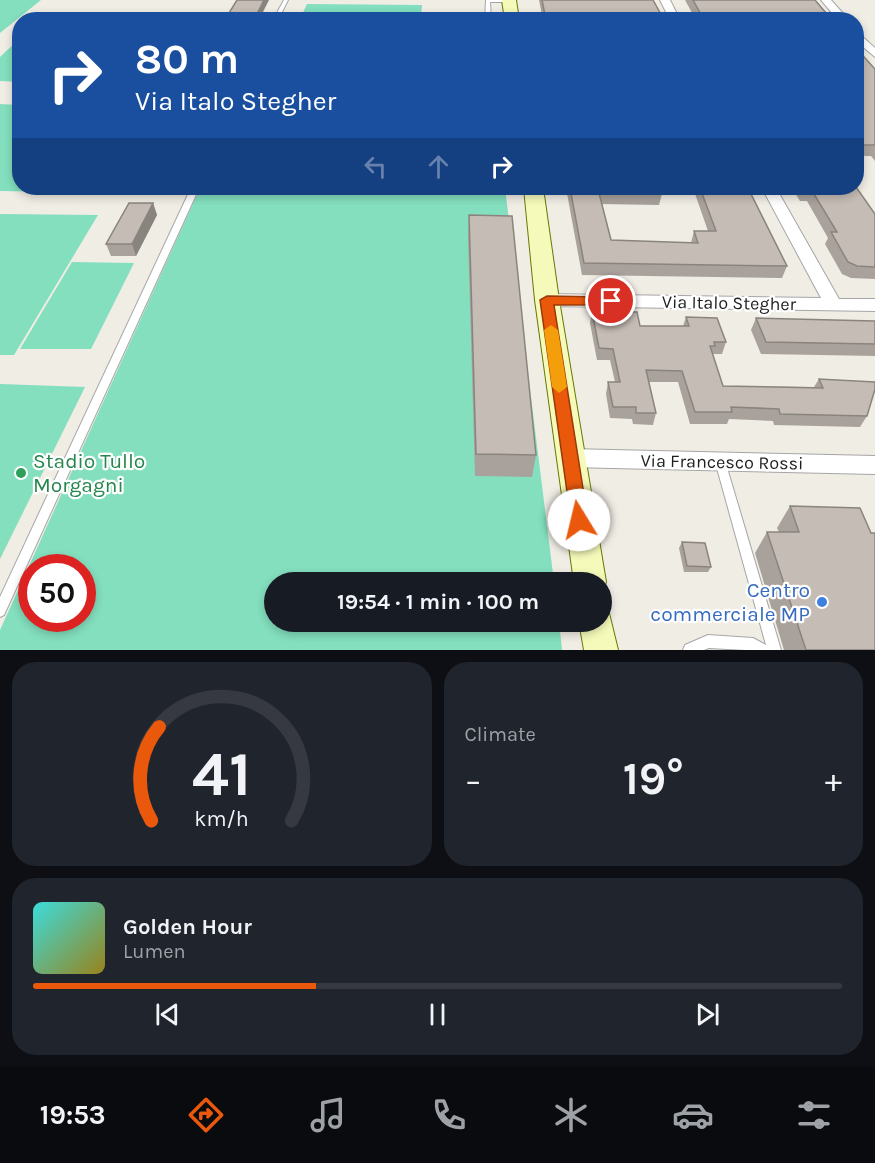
<!DOCTYPE html>
<html lang="en">
<head>
<meta charset="utf-8">
<style>
  body { margin:0; font-family:Karla,sans-serif; background:#20242c; color:#f1f3f6; height:100vh; display:flex; flex-direction:column; font-size:22px; white-space:nowrap }
  * { box-sizing:border-box; margin:0 }
  p { font-size:20px; color:#9ea1a6 }
  .icon { flex:none; width:33px; height:33px; fill:none; stroke:currentColor; stroke-width:2; stroke-linecap:round; stroke-linejoin:round }
  .map { position:relative; height:650px; overflow:hidden }
  .panel { display:flex; flex-direction:column; gap:12px; padding:12px; background:#0d0f14; flex:1 }
  .panel>* { flex:none }
  .banner { position:absolute; left:12px; top:12px; width:852px; height:183px; border-radius:24px; box-shadow:0 3px 9px #0003; background:#1a4fa0; color:#fff; overflow:hidden }
  .speed { position:absolute; left:18px; top:554px; display:flex; gap:12px; font-size:30px; font-weight:700; text-align:center }
  .speed>* { display:grid; place-content:center; width:78px; height:78px; border-radius:50%; background:#171b24; box-shadow:0 3px 9px #0003; line-height:1 }
  .speed .limit { border:9px solid #d22; background:#fff; color:#111 }
  .pin { position:absolute; display:grid; place-items:center; width:51px; height:51px; color:#fff; margin:-26px; border:3px solid #fff; border-radius:50%; box-shadow:0 2px 6px #0007 }
  .me { position:absolute; width:66px; margin:-33px; rotate:351deg; stroke-linejoin:round; filter:drop-shadow(0 0 4px #0008) }
  .turn { display:flex; align-items:center; gap:21px; height:126px; padding:0 24px; font-size:27px }
  .turn .icon { width:78px; height:78px; stroke-width:2.5 }
  .turn b { display:block; font-size:42px; line-height:51px }
  .lanes { display:flex; align-items:center; height:57px; padding:0 24px; background:#0003; justify-content:center; gap:30px; direction:ltr }
  .lanes .off { opacity:.35 }
  .big { font-size:45px; font-weight:700; line-height:1.1 }
  .panel .card { flex:1; display:flex; flex-direction:column; justify-content:center; gap:9px; min-width:0; padding:0 21px; border-radius:24px; background:#20242c }
  .panel .dial { align-items:center; gap:0 }
  .dial svg { height:156px; overflow:visible; fill:none; stroke:#363941; stroke-width:7; stroke-linecap:round; text-anchor:middle }
  .dial text { fill:#f1f3f6; stroke:none }
  .song { display:flex; align-items:center; gap:18px }
  .cover { width:72px; height:72px; border-radius:9px; background:linear-gradient(135deg,hsl(180 70% 55%),hsl(50 70% 35%)) }
  .played { height:6px; border-radius:3px; background:linear-gradient(90deg,#ea580c 35%,#363941 35%) }
  .keys { display:flex; justify-content:space-around; direction:ltr }
  .heat { display:flex; justify-content:space-between; align-items:center; font-size:33px; direction:ltr }
  .panel .tiles { flex:1; display:grid; gap:12px; grid-template-columns:1fr 1fr }
  .card:last-child { grid-column:span 2 }
  .trip { position:absolute; left:264px; top:572px; width:348px; height:60px; border-radius:30px; background:#171b24; box-shadow:0 3px 9px #0003; font-weight:700; line-height:60px; text-align:center }
  .menu { display:flex; height:96px; justify-content:space-around; align-items:center; background:#090b0e; color:#9ea1a6 }
  .menu .icon { width:42px; height:42px }
  .menu .current { color:#ea580c }
  .menu b { font-size:27px; color:#f1f3f6 }
  .map>svg:first-child { display:block }
  .pitch { fill:#83dfbe; fill-rule:evenodd }
  .lines { fill:none; stroke-linecap:round; stroke-linejoin:round }
  .lane-casing { stroke:#a6a6a6; stroke-width:2 }
  .street-casing { stroke:#a6a6a6; stroke-width:2 }
  .secondary-casing { stroke:#687804; stroke-width:2 }
  .lane { fill:#fff; fill-rule:evenodd }
  .street { fill:#fff; fill-rule:evenodd }
  .secondary { fill:#f5faba; fill-rule:evenodd }
  .wall { fill:#a9a29c }
  .shaded-wall { fill:#8a847f }
  .building { fill:#c5bcb5; stroke:#8a847f; stroke-width:1.5 }
  .route { fill:#ea580c; stroke:#983908; stroke-width:1.5 }
  .slow { fill:#f59e0b }
  .leisure-dot { fill:#2e9e5b; stroke:#fff; stroke-width:2 }
  .shop-dot { fill:#3f7fe0; stroke:#fff; stroke-width:2 }
  .labels { text-anchor:middle; dominant-baseline:central; stroke-width:4.5; stroke-linejoin:round; paint-order:stroke }
  .street-label { font-size:18px; fill:#1f1f1f; stroke:#fff }
  .near-leisure-label { font-size:21px; fill:#27864d; stroke:#fff; text-anchor:start }
  .near-shop-label { font-size:21px; fill:#366cbe; stroke:#fff; text-anchor:end }
</style>
</head>
<body>
<div class="map">
<svg width="875" height="650" viewBox="0 0 875 650">
  <rect width="100%" height="100%" fill="#f0ede5"/>
  <g class="pitch">
    <path d="M0 0H41L0 33Z"/>
    <path d="M307 4 422 5 421 19H300Z"/>
    <path d="M19 39V82L0 81V57Z"/>
    <path d="M0 104 19 105 20 188H110L106 193 0 191Z"/>
    <path d="M200 188H505L554 582H274V621H559L562 650H0V630ZM32 567H82V618H32Z"/>
    <path d="M0 214 98 215 14 355H0Z"/>
    <path d="M72 262 134 263 91 349H20Z"/>
    <path d="M0 384 85 387 0 559Z"/>
  </g>
  <g class="lines">
    <defs>
      <g id="lane">
        <path d="M284 0H288L278 20H273Z"/>
        <path d="M486 0H511V1L509 2H490L491 20H485Z"/>
        <path d="M191 188H199L4 615 0 617V597Z"/>
        <path d="M720 457 724 458 725 461 781 650H746L709 648 704 650H683L685 645 708 635 753 638 766 645 715 461 716 458Z"/>
      </g>
      <g id="street">
        <path d="M660 0H670L680 20H670Z"/>
        <path d="M821 0H831L849 20H838Z"/>
        <path d="M856 31 875 48V57L856 41Z"/>
        <path d="M762 188H776L839 299H875V311L547 306 538 300 547 294 821 298Z"/>
        <path d="M569 449 875 456V474L569 467 561 464 558 458 561 452Z"/>
      </g>
      <g id="secondary">
        <path d="M502 0H516L519 20H505Z"/>
        <path d="M524 188H543L559 300 606 582 602 593V582H574L535 300Z"/>
        <path d="M602 607 608 609 618 650H584L579 621H602Z"/>
      </g>
    </defs>
    <use href="#lane" class="lane-casing"/>
    <use href="#street" class="street-casing"/>
    <use href="#secondary" class="secondary-casing"/>
    <use href="#lane" class="lane"/>
    <use href="#street" class="street"/>
    <use href="#secondary" class="secondary"/>
  </g>
  <g class="wall">
    <path d="M539 0H653L664 20H543Z"/>
    <path d="M685 0H815L832 20H696Z"/>
    <path d="M856 48 875 69V161L871 156H856Z"/>
    <path d="M566 188H660L662 194 659 205 602 204 611 240 691 243 694 231H708L693 188H748L787 266 782 278 582 275Z"/>
    <path d="M792 188H856L875 214V279L851 278 842 274 825 244 828 238 807 201H800Z"/>
    <path d="M153 203 157 215 136 256H111L106 244Z"/>
    <path d="M469 215 536 455 532 477 475 476 468 237Z"/>
    <path d="M592 311 640 326H683L686 317 726 342 722 354H712L723 386 814 387 819 379 867 416 860 427 774 425 773 421 729 419 727 424H690L678 382H649L656 413 653 425 633 424 632 419 610 418 606 394 608 382H615L610 360H597L590 323Z"/>
    <path d="M756 318 875 321V356L761 354 751 330Z"/>
    <path d="M790 506 871 533 875 650H784L755 553 767 532H779L777 528Z"/>
    <path d="M682 542 711 567 708 572H684L679 548Z"/>
  </g>
  <g class="shaded-wall">
    <path d="M264 0H269L259 20H254Z"/>
    <path d="M153 203 157 215 136 256 132 244Z"/>
  </g>
  <g class="building">
    <path d="M237 0H264L254 20H234L229 13Z"/>
    <path d="M542 0H653L664 20H546Z"/>
    <path d="M693 0H815L832 20H704Z"/>
    <path d="M856 48 875 69V145H856Z"/>
    <path d="M856 187 875 214V267L857 266 848 262 831 232H837L811 189H804L803 188Z"/>
    <path d="M570 188H660L662 194 599 193 611 240 698 243 694 231H716L700 188H748L787 266 584 263Z"/>
    <path d="M129 203H153L132 244H106Z"/>
    <path d="M469 215 512 216 536 455 476 454Z"/>
    <path d="M592 311 637 312 640 326H689L686 317 717 318 726 342H714L715 346H710L723 386 823 388 819 379 875 382V389L867 416 780 414 779 409 731 407 732 412H695L682 371 646 370 656 413H636V407H613L608 382H620L613 349 599 348Z"/>
    <path d="M756 318 875 321V344L766 342Z"/>
    <path d="M790 506 860 508 871 533H875V650H806L767 532H799Z"/>
    <path d="M682 542 705 543 711 567 687 566Z"/>
  </g>
  <path class="route" d="M547 296 611 297 618 301 611 305H554L588 520 586 526 579 528 573 526 571 520 540 300Z"/>
  <path class="slow" d="M551 325 558 330 567 387 559 393 552 387 544 330Z"/>
  <circle class="leisure-dot" cx="21" cy="473" r="6"/>
  <circle class="shop-dot" cx="822" cy="602" r="6"/>
  <g class="labels">
    <g class="street-label">
      <text transform="translate(729 303) rotate(1)">Via Italo Stegher</text>
      <text transform="translate(722 462) rotate(1)">Via Francesco Rossi</text>
    </g>
    <g class="near-leisure-label">
      <text x="33" y="461">Stadio Tullo<tspan x="33" dy="24">Morgagni</tspan></text>
    </g>
    <g class="near-shop-label">
      <text x="810" y="590">Centro<tspan x="810" dy="24">commerciale MP</tspan></text>
    </g>
  </g>
</svg>
<div class="speed"><div class="limit">50</div></div>
<div class="pin" style="left:611px;top:301px;background:#d93025"><svg class="icon" aria-label="arrive" viewBox="0 0 24 24"><path d="M6 21V4h12l-3 4 3 4H6"/></svg></div>
<svg class="me" style="left:579px;top:520px" viewBox="-20 -20 40 40"><circle r="19" fill="#fff"/><path d="M0-13L10 11 0 6-10 11z" fill="#ea580c"/></svg>
<div class="trip">19:54 · 1 min · 100 m</div>
<div class="banner">
<div class="turn"><svg class="icon" aria-label="right" viewBox="0 0 24 24"><path d="M7 20v-9h11M14 6l5 5-5 5"/></svg><div><b>80 m</b>Via Italo Stegher</div></div>
<div class="lanes"><svg class="icon off" aria-label="left" viewBox="0 0 24 24"><path d="M17 20v-9H6M10 6l-5 5 5 5"/></svg><svg class="icon off" aria-label="ahead" viewBox="0 0 24 24"><path d="M12 20V5M6 11l6-6 6 6"/></svg><svg class="icon" aria-label="right" viewBox="0 0 24 24"><path d="M7 20v-9h11M14 6l5 5-5 5"/></svg></div>
</div>
</div>
<section class="panel">
<div class="tiles">
<div class="card dial"><svg viewBox="0 0 100 80">
<path d="M14 69A42 42 0 1 1 86 69"/>
<path d="M14 69A42 42 0 0 1 18 21" stroke="#ea580c"/>
<text x="50" y="56" font-size="32" font-weight="700">41</text>
<text x="50" y="72" font-size="11">km/h</text>
</svg></div>
<div class="card"><p>Climate</p>
<div class="heat"><a>−</a><b class="big">19°</b><a>+</a></div>
</div>
<div class="card">
<div class="song"><i class="cover"></i><div><b>Golden Hour</b><p>Lumen</p></div></div>
<div class="played"></div>
<div class="keys"><svg class="icon" aria-label="previous" viewBox="0 0 24 24"><path d="M18 5L8 12l10 7zM5 5v14"/></svg><svg class="icon" aria-label="pause" viewBox="0 0 24 24"><path d="M8 5v14M16 5v14"/></svg><svg class="icon" aria-label="next" viewBox="0 0 24 24"><path d="M6 5l10 7-10 7zM19 5v14"/></svg></div>
</div>
</div>
</section>
<nav class="menu">
<b>19:53</b>
<svg class="icon current" aria-label="directions" viewBox="0 0 24 24"><path d="M12 3l9 9-9 9-9-9zM9 14v-3h6M13 9l2 2-2 2"/></svg>
<svg class="icon" aria-label="music" viewBox="0 0 24 24"><path d="M9 18V5l10-2v13"/><circle cx="6" cy="18" r="3"/><circle cx="16" cy="16" r="3"/></svg>
<svg class="icon" aria-label="phone" viewBox="0 0 24 24"><path d="M5 4h4l2 5-3 2q2 4 5 5l2-3 5 2v4C11 20 4 13 5 4z"/></svg>
<svg class="icon" aria-label="climate" viewBox="0 0 24 24"><path d="M12 3v18M4 7l16 10M4 17L20 7"/></svg>
<svg class="icon" aria-label="car" viewBox="0 0 24 24"><path d="M5 17H2v-5l4-1 3-4h7l3 4 3 1v5h-3M9 17h6M6 11h13"/><circle cx="7" cy="17" r="2"/><circle cx="17" cy="17" r="2"/></svg>
<svg class="icon" aria-label="filters" viewBox="0 0 24 24"><path d="M4 7h16M4 17h16"/><circle cx="9" cy="7" r="2"/><circle cx="15" cy="17" r="2"/></svg>
</nav>
</body>
</html>
